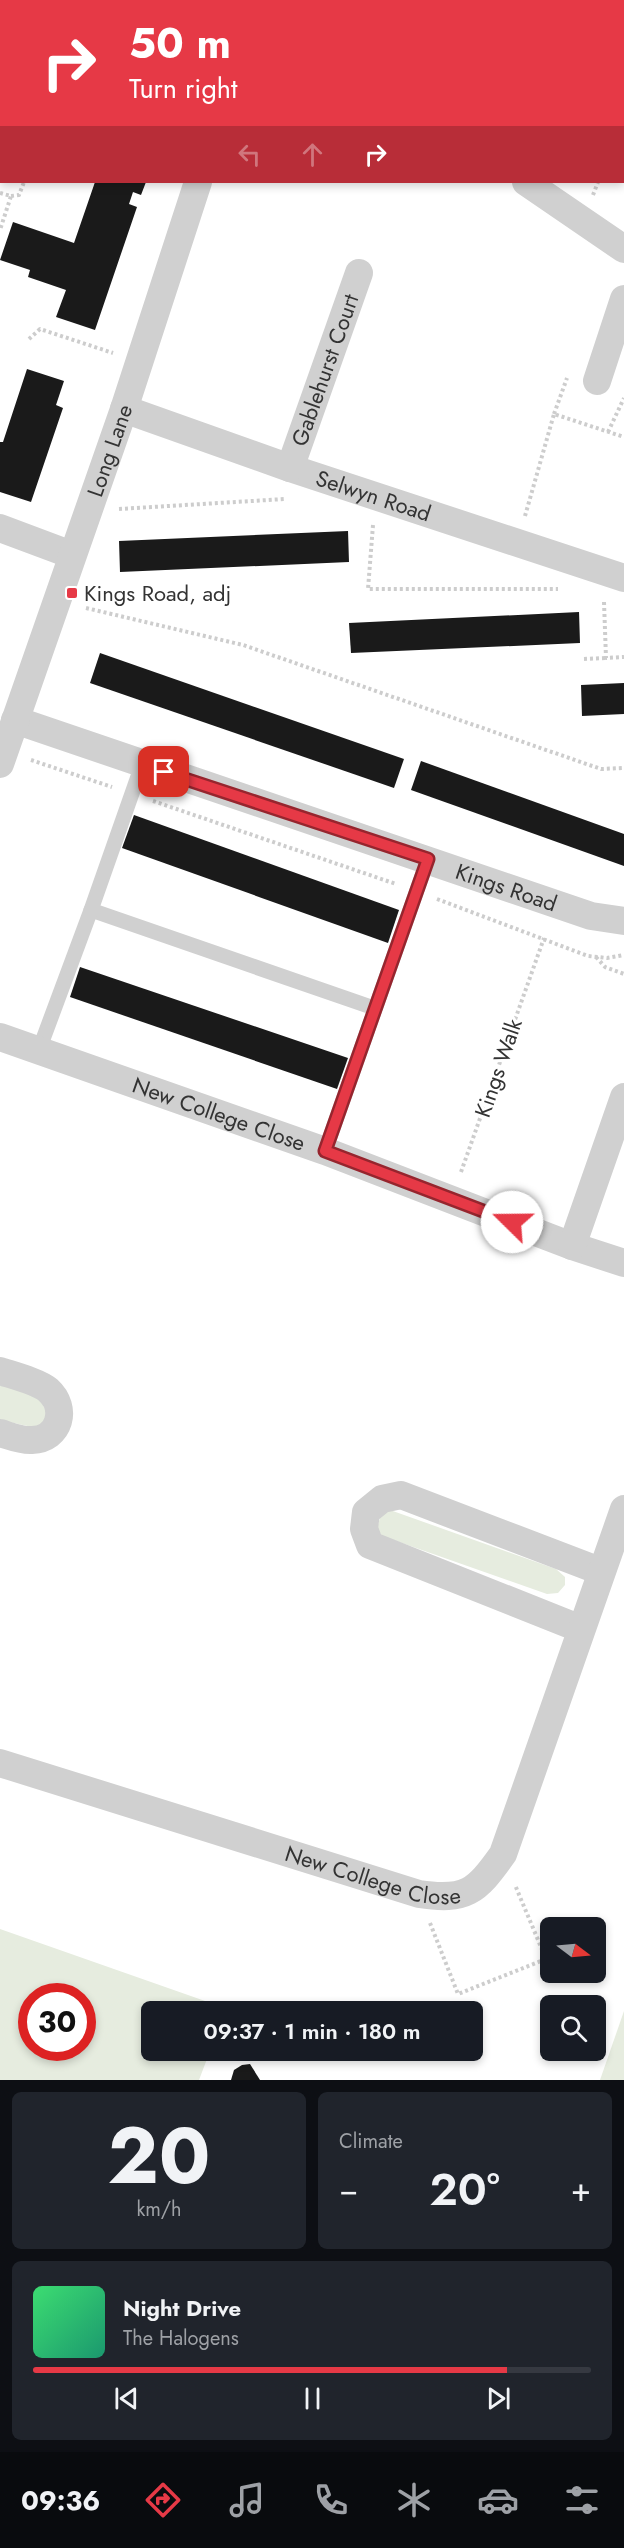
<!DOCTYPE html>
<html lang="en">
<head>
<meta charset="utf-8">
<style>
  body { margin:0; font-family:Jost,sans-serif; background:#20242c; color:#f1f3f6; height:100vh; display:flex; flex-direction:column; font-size:22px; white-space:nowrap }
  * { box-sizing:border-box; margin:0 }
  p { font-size:20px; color:#9ea1a6 }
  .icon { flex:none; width:33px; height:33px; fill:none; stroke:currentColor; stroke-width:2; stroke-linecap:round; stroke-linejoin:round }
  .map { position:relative; height:2080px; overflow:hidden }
  .side { display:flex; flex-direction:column; gap:12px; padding:12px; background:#0d0f14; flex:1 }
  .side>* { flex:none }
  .top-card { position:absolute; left:0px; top:0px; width:624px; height:183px; box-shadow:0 3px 9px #0003; background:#e63946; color:#fff; overflow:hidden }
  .needle { width:39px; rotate:106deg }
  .tools { position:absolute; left:540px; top:1917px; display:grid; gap:12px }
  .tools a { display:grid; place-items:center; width:66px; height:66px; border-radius:9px; background:#171b24; box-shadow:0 3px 9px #0003; font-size:30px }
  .speed { position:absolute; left:18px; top:1983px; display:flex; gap:12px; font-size:30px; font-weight:700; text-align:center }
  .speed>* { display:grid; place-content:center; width:78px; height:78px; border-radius:50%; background:#171b24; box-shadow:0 3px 9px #0003; line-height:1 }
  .speed .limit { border:9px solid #d22; background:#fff; color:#111 }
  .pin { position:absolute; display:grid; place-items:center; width:51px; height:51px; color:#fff; margin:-26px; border-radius:12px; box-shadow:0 3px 9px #0006 }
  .me { position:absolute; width:66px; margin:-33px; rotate:292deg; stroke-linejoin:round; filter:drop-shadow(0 0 4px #0008) }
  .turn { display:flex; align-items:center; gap:21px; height:126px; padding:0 30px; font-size:27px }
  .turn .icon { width:78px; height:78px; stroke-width:2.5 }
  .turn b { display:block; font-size:42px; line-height:51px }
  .lanes { display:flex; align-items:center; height:57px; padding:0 30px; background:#0003; justify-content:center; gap:30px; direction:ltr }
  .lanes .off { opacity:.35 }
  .big { font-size:45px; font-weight:600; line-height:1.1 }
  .side .card { flex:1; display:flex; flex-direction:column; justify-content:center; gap:9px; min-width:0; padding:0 21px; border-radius:9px; background:#20242c }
  .side .dial { align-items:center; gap:0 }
  .dial b { font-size:78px; line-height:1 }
  .song { display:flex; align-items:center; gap:18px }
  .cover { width:72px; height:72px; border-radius:9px; background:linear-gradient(135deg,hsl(140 70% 55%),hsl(160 70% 35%)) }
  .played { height:6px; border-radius:3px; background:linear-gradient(90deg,#e63946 85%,#363941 85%) }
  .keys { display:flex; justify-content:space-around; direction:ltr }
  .heat { display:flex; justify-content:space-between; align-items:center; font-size:33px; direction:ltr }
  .side .tiles { flex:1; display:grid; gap:12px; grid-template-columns:1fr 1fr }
  .card:last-child { grid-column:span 2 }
  .trip { position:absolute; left:141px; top:2001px; width:342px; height:60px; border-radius:9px; background:#171b24; box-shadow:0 3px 9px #0003; font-weight:600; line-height:60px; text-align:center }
  .dock { display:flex; height:96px; justify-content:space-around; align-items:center; background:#090b0e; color:#9ea1a6 }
  .dock .icon { width:42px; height:42px }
  .dock .active { color:#e63946 }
  .dock b { font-size:27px; color:#f1f3f6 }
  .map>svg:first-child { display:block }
  .green { fill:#e6ecdf; fill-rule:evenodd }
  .building { fill:#1a1a1a }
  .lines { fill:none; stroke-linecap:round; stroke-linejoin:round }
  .path { stroke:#cdcdcd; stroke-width:4; stroke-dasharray:3 3; stroke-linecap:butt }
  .service { stroke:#d0d0d0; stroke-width:15 }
  .minor { stroke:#d0d0d0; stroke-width:28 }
  .route-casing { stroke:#96252e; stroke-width:15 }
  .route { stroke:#e63946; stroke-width:10 }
  .poi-dot { fill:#e63946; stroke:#fff; stroke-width:2 }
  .labels { text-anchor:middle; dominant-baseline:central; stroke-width:6; stroke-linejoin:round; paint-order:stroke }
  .street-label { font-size:22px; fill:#333; stroke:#fff }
  .poi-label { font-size:22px; fill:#333; stroke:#fff; text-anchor:start }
</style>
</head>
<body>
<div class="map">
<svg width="624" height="2080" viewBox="0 0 624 2080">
  <rect width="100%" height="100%" fill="#fff"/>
  <g class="green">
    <path d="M0 1383 39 1397 47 1413 41 1429 0 1420Z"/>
    <path d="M390 1510 556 1569 565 1577V1585L558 1593 547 1594 382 1536 377 1529 381 1514Z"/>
    <path d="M0 1929 225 2008 224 2012H152V2050L210 2051 199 2080H0ZM32 1996H82V2048H32Z"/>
    <path d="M624 2011V2080H600Z"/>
  </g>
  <g class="building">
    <path d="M95 182H146L141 195 133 192 129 204 137 207 95 330 56 317 66 290 28 277 30 270 0 260 13 222 74 243Z"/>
    <path d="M27 369 64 381 56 405 63 408 31 502 0 492V442H3Z"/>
    <path d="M348 531 349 562 120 572 119 541Z"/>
    <path d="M579 612 580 643 351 653 349 623Z"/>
    <path d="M100 653 404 759 394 788 90 683Z"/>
    <path d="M624 683V714L582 716 581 685Z"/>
    <path d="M421 761 624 834V866L411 790Z"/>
    <path d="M134 815 399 910 388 943 122 848Z"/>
    <path d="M80 967 348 1058 337 1089 70 997Z"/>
    <path d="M250 2064 260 2080H231L234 2070 242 2065Z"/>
  </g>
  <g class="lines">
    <g class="path">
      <path d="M622 112 624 108"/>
      <path d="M0 193 11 196 0 230"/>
      <path d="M593 195 598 182"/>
      <path d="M11 196 19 195 24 182"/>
      <path d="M29 339 40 329 113 353"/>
      <path d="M554 414 567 378"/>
      <path d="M608 432 624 398"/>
      <path d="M119 509 285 499"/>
      <path d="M525 516 554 414 624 437"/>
      <path d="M373 525 368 589H558"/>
      <path d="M604 602 606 658 624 657"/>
      <path d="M86 608 243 645 601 769 624 768"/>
      <path d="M584 659 606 658"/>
      <path d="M31 760 112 787"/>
      <path d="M153 801 396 884"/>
      <path d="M437 899 588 956 607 958 624 955"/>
      <path d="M596 957 605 967 624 974"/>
      <path d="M461 1172 544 938"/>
      <path d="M430 1923 458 1994 546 1959 515 1885"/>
    </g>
    <g class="service">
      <path d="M91 910 374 1008"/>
      <path d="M39 1050 91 910 142 765"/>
      <path d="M325 1151 428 859"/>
    </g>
    <g class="minor">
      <path d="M258 2 259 0"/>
      <path d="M526 182 624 249"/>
      <path d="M597 381 624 299"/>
      <path id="s1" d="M124 409 290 468 624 578"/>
      <path id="s2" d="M290 468 359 273"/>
      <path d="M0 528 72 555"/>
      <path id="s3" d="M15 720 591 916 624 921"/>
      <path id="s4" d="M0 764 124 409 198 182"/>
      <path id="s5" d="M0 1037 325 1151 572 1246 624 1263"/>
      <path d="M572 1246 624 1097"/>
      <path d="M0 1371C12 1375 39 1382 48 1390 68 1408 60 1439 32 1440 22 1441 10 1436 0 1433"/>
      <path d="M581 1629 370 1545 364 1529 366 1512 382 1499 401 1495 600 1571"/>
      <path id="s6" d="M0 1763 419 1894C466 1901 476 1892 503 1854L624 1509"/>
    </g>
  </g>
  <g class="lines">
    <defs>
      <path id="route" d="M164 772 428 859 325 1151 512 1222"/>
    </defs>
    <use href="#route" class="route-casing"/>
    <use href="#route" class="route"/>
  </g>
  <rect class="poi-dot" x="66" y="587" width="12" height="12" rx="3"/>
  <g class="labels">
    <g class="street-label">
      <text stroke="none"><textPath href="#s2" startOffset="104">Gablehurst Court</textPath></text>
      <text stroke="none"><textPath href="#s4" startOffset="332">Long Lane</textPath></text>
      <text stroke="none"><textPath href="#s1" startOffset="264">Selwyn Road</textPath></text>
      <text stroke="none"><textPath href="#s3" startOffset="519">Kings Road</textPath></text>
      <text transform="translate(498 1068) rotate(-71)">Kings Walk</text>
      <text stroke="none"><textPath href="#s5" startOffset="232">New College Close</textPath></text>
      <text stroke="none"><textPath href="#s6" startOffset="390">New College Close</textPath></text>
    </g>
    <g class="poi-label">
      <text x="84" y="593">Kings Road, adj</text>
    </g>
  </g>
</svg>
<div class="tools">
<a><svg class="needle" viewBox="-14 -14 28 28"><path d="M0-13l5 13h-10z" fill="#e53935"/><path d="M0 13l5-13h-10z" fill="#9ea1a6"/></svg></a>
<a><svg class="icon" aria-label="search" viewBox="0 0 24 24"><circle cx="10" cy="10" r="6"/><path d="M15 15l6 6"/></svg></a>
</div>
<div class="speed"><div class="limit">30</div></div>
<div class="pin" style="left:164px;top:772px;background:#d93025"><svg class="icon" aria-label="arrive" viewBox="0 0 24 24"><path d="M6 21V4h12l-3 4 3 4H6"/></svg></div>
<svg class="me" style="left:512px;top:1222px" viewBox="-20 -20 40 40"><circle r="19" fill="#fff"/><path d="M0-13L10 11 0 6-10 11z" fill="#e63946"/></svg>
<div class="trip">09:37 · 1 min · 180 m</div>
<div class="top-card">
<div class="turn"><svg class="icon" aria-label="right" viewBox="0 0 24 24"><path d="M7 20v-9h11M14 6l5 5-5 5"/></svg><div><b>50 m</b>Turn right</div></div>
<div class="lanes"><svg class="icon off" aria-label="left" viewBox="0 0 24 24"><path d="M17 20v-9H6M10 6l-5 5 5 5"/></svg><svg class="icon off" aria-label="ahead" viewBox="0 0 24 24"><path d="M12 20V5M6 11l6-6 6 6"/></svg><svg class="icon" aria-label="right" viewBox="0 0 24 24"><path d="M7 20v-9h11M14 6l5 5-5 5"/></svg></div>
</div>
</div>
<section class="side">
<div class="tiles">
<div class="card dial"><b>20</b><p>km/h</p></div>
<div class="card"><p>Climate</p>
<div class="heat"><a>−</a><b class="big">20°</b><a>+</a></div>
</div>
<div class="card">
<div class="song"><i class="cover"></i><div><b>Night Drive</b><p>The Halogens</p></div></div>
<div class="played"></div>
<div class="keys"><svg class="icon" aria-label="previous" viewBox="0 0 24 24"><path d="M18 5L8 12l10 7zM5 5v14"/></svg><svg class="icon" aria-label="pause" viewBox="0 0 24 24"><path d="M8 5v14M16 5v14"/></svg><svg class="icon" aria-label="next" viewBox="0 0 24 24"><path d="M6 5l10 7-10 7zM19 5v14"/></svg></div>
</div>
</div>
</section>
<nav class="dock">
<b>09:36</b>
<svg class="icon active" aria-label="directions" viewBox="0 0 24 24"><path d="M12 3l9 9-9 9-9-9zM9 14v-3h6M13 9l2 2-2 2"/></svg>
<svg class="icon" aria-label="music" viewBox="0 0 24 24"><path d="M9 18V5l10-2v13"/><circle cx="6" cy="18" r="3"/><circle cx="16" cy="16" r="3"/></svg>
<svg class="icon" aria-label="phone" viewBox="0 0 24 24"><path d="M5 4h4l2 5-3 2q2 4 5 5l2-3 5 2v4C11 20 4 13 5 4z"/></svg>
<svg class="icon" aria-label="climate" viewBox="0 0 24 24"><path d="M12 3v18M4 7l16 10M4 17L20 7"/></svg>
<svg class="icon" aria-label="car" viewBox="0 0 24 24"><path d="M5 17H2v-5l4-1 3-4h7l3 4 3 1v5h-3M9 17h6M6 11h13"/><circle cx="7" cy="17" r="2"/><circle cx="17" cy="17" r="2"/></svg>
<svg class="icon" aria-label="filters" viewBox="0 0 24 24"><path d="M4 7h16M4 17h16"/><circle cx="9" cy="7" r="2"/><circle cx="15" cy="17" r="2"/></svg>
</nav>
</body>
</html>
